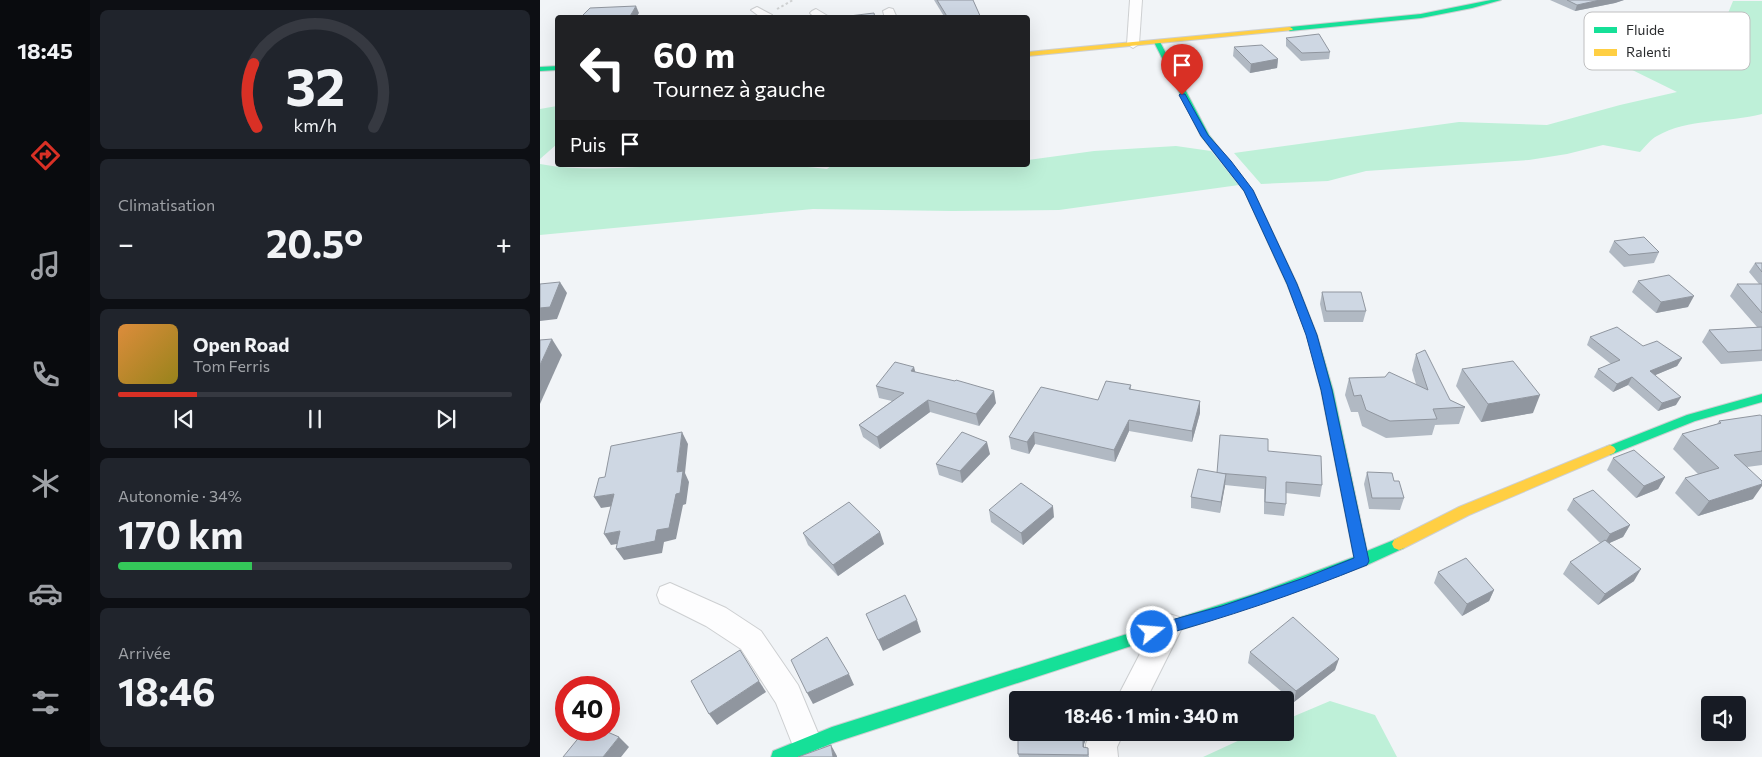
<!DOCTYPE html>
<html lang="fr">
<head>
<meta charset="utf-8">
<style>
  body { margin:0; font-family:Commissioner,sans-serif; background:#20242c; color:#f1f3f6; height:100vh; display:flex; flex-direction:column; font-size:19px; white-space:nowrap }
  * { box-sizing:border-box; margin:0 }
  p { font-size:16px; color:#9ea1a6 }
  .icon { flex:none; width:28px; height:28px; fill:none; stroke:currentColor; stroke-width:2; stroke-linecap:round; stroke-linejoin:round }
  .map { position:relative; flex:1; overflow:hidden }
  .sheet { display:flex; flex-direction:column; gap:10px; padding:10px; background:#0d0f14; width:450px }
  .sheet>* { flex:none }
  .banner { position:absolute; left:15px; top:15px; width:475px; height:152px; border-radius:5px; box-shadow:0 5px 20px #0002; background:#202124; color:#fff; overflow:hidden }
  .fabs { position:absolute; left:1161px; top:696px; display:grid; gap:10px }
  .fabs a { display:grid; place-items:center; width:45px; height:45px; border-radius:5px; background:#171b24; box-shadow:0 5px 20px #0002; font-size:25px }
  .speed { position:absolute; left:15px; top:676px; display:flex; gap:10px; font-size:25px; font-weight:700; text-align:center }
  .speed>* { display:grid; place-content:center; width:65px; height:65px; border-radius:50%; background:#171b24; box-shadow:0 5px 20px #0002; line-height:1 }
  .speed .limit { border:8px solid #d22; background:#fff; color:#111 }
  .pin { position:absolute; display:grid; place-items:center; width:42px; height:42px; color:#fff; margin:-51px -21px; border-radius:50% 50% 50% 0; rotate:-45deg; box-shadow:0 0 5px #0007 }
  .pin .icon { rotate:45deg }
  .me { position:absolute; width:55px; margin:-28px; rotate:73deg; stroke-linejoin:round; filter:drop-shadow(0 0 4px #0008) }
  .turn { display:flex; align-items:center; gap:18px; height:105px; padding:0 15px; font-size:22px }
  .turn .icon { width:65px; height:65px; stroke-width:2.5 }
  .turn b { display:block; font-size:35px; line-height:42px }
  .then { display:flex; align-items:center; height:48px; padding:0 15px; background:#0003; gap:10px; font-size:19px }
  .big { font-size:38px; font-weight:700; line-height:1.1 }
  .sheet .tile { flex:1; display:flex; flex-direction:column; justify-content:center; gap:8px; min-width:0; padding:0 18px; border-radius:8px; background:#20242c }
  .sheet .dial { align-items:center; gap:0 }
  .dial svg { height:130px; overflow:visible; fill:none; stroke:#363941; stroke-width:7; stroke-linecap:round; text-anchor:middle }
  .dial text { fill:#f1f3f6; stroke:none }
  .song { display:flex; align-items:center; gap:15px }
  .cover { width:60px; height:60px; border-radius:8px; background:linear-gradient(135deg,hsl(30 70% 55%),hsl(50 70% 35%)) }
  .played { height:5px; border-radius:2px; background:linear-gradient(90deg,#d93025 20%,#363941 20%) }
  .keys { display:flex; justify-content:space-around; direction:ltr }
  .heat { display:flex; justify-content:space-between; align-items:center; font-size:28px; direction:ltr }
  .charge { height:8px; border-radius:4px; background:linear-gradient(90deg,#34c759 34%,#363941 0) }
  .trip { position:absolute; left:469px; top:691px; width:285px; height:50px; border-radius:5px; background:#171b24; box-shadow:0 5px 20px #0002; font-weight:700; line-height:50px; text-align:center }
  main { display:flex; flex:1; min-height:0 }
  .dock { display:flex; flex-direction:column; width:90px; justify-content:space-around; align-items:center; background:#090b0e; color:#9ea1a6 }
  .dock .icon { width:35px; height:35px }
  .dock .active { color:#d93025 }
  .dock b { font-size:22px; color:#f1f3f6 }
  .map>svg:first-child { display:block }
  .green { fill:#bef0d8 }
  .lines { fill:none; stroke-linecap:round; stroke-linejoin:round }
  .street-casing { stroke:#cdcfd1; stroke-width:2 }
  .fast-casing { stroke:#cdcfd1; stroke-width:2 }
  .slow-casing { stroke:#cdcfd1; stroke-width:2 }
  .path { stroke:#d0d2d3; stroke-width:2; stroke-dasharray:2.5 2.5; stroke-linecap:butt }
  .street { fill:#fdfdfe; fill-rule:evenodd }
  .fast { fill:#16e098; fill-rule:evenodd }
  .slow { fill:#ffcf43; fill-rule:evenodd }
  .wall { fill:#b1b9c3 }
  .shaded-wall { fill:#90969f }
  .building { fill:#ced7e3; stroke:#90969f }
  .route { fill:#1a73e8; stroke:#114b97 }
  .key { fill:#fff; stroke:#bfbfc0; stroke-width:1 }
  .key-label { font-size:14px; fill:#292b2d }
</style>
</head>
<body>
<main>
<nav class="dock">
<b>18:45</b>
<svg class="icon active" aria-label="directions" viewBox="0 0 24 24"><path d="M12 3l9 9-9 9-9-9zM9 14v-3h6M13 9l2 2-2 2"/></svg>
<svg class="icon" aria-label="music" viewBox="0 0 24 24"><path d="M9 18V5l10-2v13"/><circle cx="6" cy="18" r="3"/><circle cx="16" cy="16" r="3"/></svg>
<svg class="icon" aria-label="phone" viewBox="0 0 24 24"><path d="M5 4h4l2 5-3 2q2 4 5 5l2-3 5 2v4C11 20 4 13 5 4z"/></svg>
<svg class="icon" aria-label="climate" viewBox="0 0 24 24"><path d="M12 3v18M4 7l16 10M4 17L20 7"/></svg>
<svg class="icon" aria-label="car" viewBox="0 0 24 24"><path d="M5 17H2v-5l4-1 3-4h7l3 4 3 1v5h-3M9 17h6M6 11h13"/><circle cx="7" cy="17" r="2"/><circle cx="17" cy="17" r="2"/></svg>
<svg class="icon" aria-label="filters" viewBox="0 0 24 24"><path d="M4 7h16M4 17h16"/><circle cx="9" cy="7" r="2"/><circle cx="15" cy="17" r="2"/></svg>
</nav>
<section class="sheet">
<div class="tile dial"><svg viewBox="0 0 100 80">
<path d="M14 69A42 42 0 1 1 86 69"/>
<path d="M14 69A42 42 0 0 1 12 30" stroke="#d93025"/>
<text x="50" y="56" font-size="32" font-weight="700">32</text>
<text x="50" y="72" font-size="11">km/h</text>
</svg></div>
<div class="tile"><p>Climatisation</p>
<div class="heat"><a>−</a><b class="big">20.5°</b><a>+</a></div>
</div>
<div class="tile">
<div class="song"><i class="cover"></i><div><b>Open Road</b><p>Tom Ferris</p></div></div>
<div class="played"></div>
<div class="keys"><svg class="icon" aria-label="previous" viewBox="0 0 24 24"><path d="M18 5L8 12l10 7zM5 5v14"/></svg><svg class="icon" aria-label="pause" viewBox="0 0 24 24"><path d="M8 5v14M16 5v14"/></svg><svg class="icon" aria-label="next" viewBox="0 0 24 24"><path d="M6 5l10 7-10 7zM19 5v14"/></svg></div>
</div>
<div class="tile"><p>Autonomie · 34%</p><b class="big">170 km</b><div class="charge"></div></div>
<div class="tile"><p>Arrivée</p><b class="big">18:46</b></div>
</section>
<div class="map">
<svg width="1222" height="757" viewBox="0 0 1222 757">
  <rect width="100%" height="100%" fill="#f1f4f7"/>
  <g class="green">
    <path d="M1193 1H1222V114C1188 123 1148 118 1117 136 1111 139 1105 147 1100 152L1063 145 1027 154 989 160 826 171 788 181 721 184 694 153 919 122 1007 125 1080 105 1137 92 1078 63 1120 51 1109 37 1184 23Z"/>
    <path d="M17 106V144L0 159V109Z"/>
    <path d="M636 146 671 151 699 185 519 210 412 211 273 209 0 235V164C49 173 96 166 145 165 192 164 240 163 287 169L292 165H428L430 167 448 165H488V160L554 151Z"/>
    <path d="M790 701 835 715 857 757H663L715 733 745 732V720Z"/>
  </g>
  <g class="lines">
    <defs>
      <g id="street">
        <path d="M590 0H602L599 44 593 48 587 44Z"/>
        <path d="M217 7 232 15 230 18H218L219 16 211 10Z"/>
        <path d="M349 8 353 9 357 18H345L343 11Z"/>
        <path d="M276 9 291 18C283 18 275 19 270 13L272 11Z"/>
        <path d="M130 583 186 608 221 631 258 685 283 745 279 756H257L236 703 201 649 166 626 120 603 117 595 120 587Z"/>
        <path d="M629 614 639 617 643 626 606 700H576L619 617Z"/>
        <path d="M551 732H584L577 747 578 757H546V744Z"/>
      </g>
      <g id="fast">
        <path d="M951 0H961L932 8 881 18 750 31 747 29 750 27 881 14Z"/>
        <path d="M615 41 620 42 669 135 713 191 757 284 777 335 793 390 827 551 859 538 864 540 866 544 864 548 827 565 717 605 293 743 259 757H231L233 751 292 727 717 593 814 557 781 390 767 335 747 284 705 192 661 136 614 42Z"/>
        <path d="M18 66V70L0 71V67Z"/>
        <path d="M1222 394V402L1155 421 1070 455 1066 453 1064 450 1066 447 1147 415Z"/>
      </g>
      <g id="slow">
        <path d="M750 27 753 29 752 30 488 56V52Z"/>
        <path d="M1070 445 1074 447 1076 450 1074 453 929 515 864 548 859 550 854 548 852 544 854 540 919 507Z"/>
      </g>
    </defs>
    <use href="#street" class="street-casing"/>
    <use href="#fast" class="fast-casing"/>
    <use href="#slow" class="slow-casing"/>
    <path class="path" d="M237 9 253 0"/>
    <use href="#street" class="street"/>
    <use href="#fast" class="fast"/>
    <use href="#slow" class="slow"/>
  </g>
  <g class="wall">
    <path d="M394 0H433L441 18H405Z"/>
    <path d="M1010 0H1084L1075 3 1035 11Z"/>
    <path d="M746 38 790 52 789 59 761 61 746 46Z"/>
    <path d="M694 47 738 59 737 68 710 73 693 56Z"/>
    <path d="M1074 241 1119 252 1114 263 1084 267 1069 252Z"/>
    <path d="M1215 263H1222V361L1181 364 1162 342 1169 330 1217 327 1190 296 1197 284H1219L1209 272Z"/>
    <path d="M1098 281 1148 307 1116 313 1092 292Z"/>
    <path d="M782 292 826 311 823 322H784L780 304Z"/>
    <path d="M1050 337 1142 358 1137 366 1115 375 1136 405 1118 411 1088 385 1073 392 1054 377 1058 369 1071 364 1047 345Z"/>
    <path d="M876 354 910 400 925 407 919 424 895 425 892 435 846 438 822 426 818 412H811L805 395 809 378 876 384 872 370Z"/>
    <path d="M922 369 993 413 941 422 916 386Z"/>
    <path d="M375 372 456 403 439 426 390 412 340 449 323 437 319 425 352 401 339 398 336 386Z"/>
    <path d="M591 385V390L660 401V413L652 442 589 431 575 462 495 444 489 454 471 449 469 437 558 400Z"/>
    <path d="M1222 416V465L1207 467 1213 499 1158 516 1135 493 1145 478 1158 474 1133 449 1142 434 1177 424 1179 421Z"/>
    <path d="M728 451 782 485 780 497 746 493V504L744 516 724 514V489L685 485 680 513 651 508V497L677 473Z"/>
    <path d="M450 454 422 483 399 475 396 464Z"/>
    <path d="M1073 458 1125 477 1118 489 1096 498 1067 470Z"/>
    <path d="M827 472 854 481 864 498 860 510 829 509 824 484Z"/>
    <path d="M1033 499 1090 525 1083 537 1069 543 1094 581 1058 605 1023 574 1030 562 1060 543 1027 510Z"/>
    <path d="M449 510 514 517 483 545 451 522Z"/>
    <path d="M263 533 344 544 298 576 268 545Z"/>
    <path d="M898 572 954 590 949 601 922 616 894 583Z"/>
    <path d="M710 652 795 670 754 702 708 663Z"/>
    <path d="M548 734 544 744V747L548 748 549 757H479L478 754Z"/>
  </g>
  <g class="shaded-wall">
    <path d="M1060 0H1084L1075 3 1035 11 1037 5Z"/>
    <path d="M96 6 99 13 96 18H89Z"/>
    <path d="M738 59 737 68 710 73 711 64Z"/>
    <path d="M20 282 27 293 17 319 0 321V308Z"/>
    <path d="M1154 296 1148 307 1116 313 1121 302Z"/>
    <path d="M12 339 22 355 0 404V365Z"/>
    <path d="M1142 358 1137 366 1106 379 1110 371Z"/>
    <path d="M374 367 377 378 371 371Z"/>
    <path d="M1092 377 1088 385 1073 392 1077 384Z"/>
    <path d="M454 391 456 403 439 426 436 414Z"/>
    <path d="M1000 395 993 413 941 422 948 404Z"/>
    <path d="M1141 397 1136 405 1118 411 1122 403Z"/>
    <path d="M388 400 390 412 340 449 337 437Z"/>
    <path d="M660 401V413L652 442V431Z"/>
    <path d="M589 420V431L575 462 574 450Z"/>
    <path d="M142 432 148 444 145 473 149 482 146 504 143 505 136 539 124 542 122 553 84 560 76 549 137 472Z"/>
    <path d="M494 432 495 444 489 454 487 442Z"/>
    <path d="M447 442 450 454 422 483 420 471Z"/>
    <path d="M686 474 685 486 680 513 681 502Z"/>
    <path d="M1125 477 1118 489 1096 498 1104 486Z"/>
    <path d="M1222 484V486L1213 499 1158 516 1169 501Z"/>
    <path d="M74 494 81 505 61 508 54 497Z"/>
    <path d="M513 506 514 517 483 545 481 533Z"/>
    <path d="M1090 525 1083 537 1063 546 1070 534Z"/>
    <path d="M80 531 88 542 71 545 64 534Z"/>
    <path d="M340 532 344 544 298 576 293 565Z"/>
    <path d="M1101 569 1094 581 1058 605 1065 594Z"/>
    <path d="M954 590 949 601 922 616 927 604Z"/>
    <path d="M377 620 381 632 343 651 338 640Z"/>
    <path d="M799 659 795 670 754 702 756 691Z"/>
    <path d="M309 674 314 685 273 704 267 693Z"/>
    <path d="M219 681 226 692 177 725 169 714Z"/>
    <path d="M543 732H548V734L544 744V757L543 747Z"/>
    <path d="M79 737 89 747 81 757H63Z"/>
    <path d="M291 745 297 756V757H293Z"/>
  </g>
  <g class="building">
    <path d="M397 0H433L441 18H408Z"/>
    <path d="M1027 0H1060L1037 5Z"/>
    <path d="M96 6 89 18H40L50 8Z"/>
    <path d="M334 13 335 18H302L301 17Z"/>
    <path d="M779 34 790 52 762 53 746 38Z"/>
    <path d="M722 45 738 59 711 64 694 47Z"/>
    <path d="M1104 237 1119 252 1089 255 1074 241Z"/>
    <path d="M1215 263H1222V272Z"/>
    <path d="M1129 275 1154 296 1121 302 1098 281Z"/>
    <path d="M20 282 10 307 0 308V284Z"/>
    <path d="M1197 284H1222V313Z"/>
    <path d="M782 292H821L826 311H786Z"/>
    <path d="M1077 327 1103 346 1117 341 1142 358 1110 371 1141 397 1122 403 1092 377 1077 384 1058 369 1080 360 1050 337Z"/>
    <path d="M1222 327V350L1188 352 1169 330Z"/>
    <path d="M12 339 0 365V340Z"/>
    <path d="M885 350 910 400 925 407 893 409 897 419 850 421 826 410 821 395 814 396 809 378 845 377 849 372 888 390 876 354Z"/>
    <path d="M973 361 1000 395 948 404 922 369Z"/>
    <path d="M355 362 374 367 371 371 415 381 416 380 454 391 436 414 388 400 337 437 319 425 364 393 336 386Z"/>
    <path d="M566 381 591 385 589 389 660 401 652 431 589 420 574 450 494 432 487 442 469 437 501 387 558 400Z"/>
    <path d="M1220 415 1222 416V451L1194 455 1222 481V484L1169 501 1145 478 1179 468 1142 434 1181 423 1179 421Z"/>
    <path d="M142 432 137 472 143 471 140 493 136 494 129 528 117 530 115 541 76 549 80 531 64 534 74 494 54 497 59 478 65 477 71 446Z"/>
    <path d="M422 432 447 442 420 471 396 464Z"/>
    <path d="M680 435 728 439V451L781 456 782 485 746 482V504L725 502 726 477 677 473Z"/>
    <path d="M1094 450 1125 477 1104 486 1073 458Z"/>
    <path d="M658 469 686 474 681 502 651 497Z"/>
    <path d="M827 472 852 473 854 481H859L864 498H832Z"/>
    <path d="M481 483 513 506 481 533 449 510Z"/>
    <path d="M1053 490 1090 525 1070 534 1033 499Z"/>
    <path d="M309 502 340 532 293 565 263 533Z"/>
    <path d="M1065 540 1101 569 1065 594 1030 562Z"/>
    <path d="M926 558 954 590 927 604 898 572Z"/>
    <path d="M365 595 377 620 338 640 326 614Z"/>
    <path d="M753 617 799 659 756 691 710 652Z"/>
    <path d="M287 637 309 674 267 693 251 660Z"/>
    <path d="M200 650 219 681 169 714 151 681Z"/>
    <path d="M479 699 530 700H479Z"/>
    <path d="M45 730H63L79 737 63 757H23Z"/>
    <path d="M478 732H543V747L548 748V755L478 754Z"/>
    <path d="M291 745 293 757H258Z"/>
  </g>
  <path class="route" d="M640 94H645L668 135 691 161 713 190 757 284 777 335 792 390 829 561 827 565C756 594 685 618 612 638L606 636 604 632 606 627 682 606 764 578 814 558 781 390 766 335 747 284 704 191 661 136 639 95Z"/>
  <rect x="1044" y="12" width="166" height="58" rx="8" class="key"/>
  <rect x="1054" y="27" width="23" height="6" fill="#16e098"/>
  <rect x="1054" y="49" width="23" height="7" fill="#ffcf43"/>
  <g class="key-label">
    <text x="1086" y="35">Fluide</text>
    <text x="1086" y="57">Ralenti</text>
  </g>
</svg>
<div class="fabs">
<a><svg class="icon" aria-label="sound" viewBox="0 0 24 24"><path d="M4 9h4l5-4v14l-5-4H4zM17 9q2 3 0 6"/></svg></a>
</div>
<div class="speed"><div class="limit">40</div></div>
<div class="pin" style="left:642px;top:95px;background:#d93025"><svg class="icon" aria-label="arrive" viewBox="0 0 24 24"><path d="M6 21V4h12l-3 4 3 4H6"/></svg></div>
<svg class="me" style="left:612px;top:632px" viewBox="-20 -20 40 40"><circle r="17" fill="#1a73e8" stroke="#fff" stroke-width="3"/><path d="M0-11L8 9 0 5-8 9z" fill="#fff"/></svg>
<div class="trip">18:46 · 1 min · 340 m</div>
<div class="banner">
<div class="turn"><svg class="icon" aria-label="left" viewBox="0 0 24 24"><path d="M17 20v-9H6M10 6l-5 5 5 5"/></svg><div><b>60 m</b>Tournez à gauche</div></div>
<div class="then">Puis<svg class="icon" aria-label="arrive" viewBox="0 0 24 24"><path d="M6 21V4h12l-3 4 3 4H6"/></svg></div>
</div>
</div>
</main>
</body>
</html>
